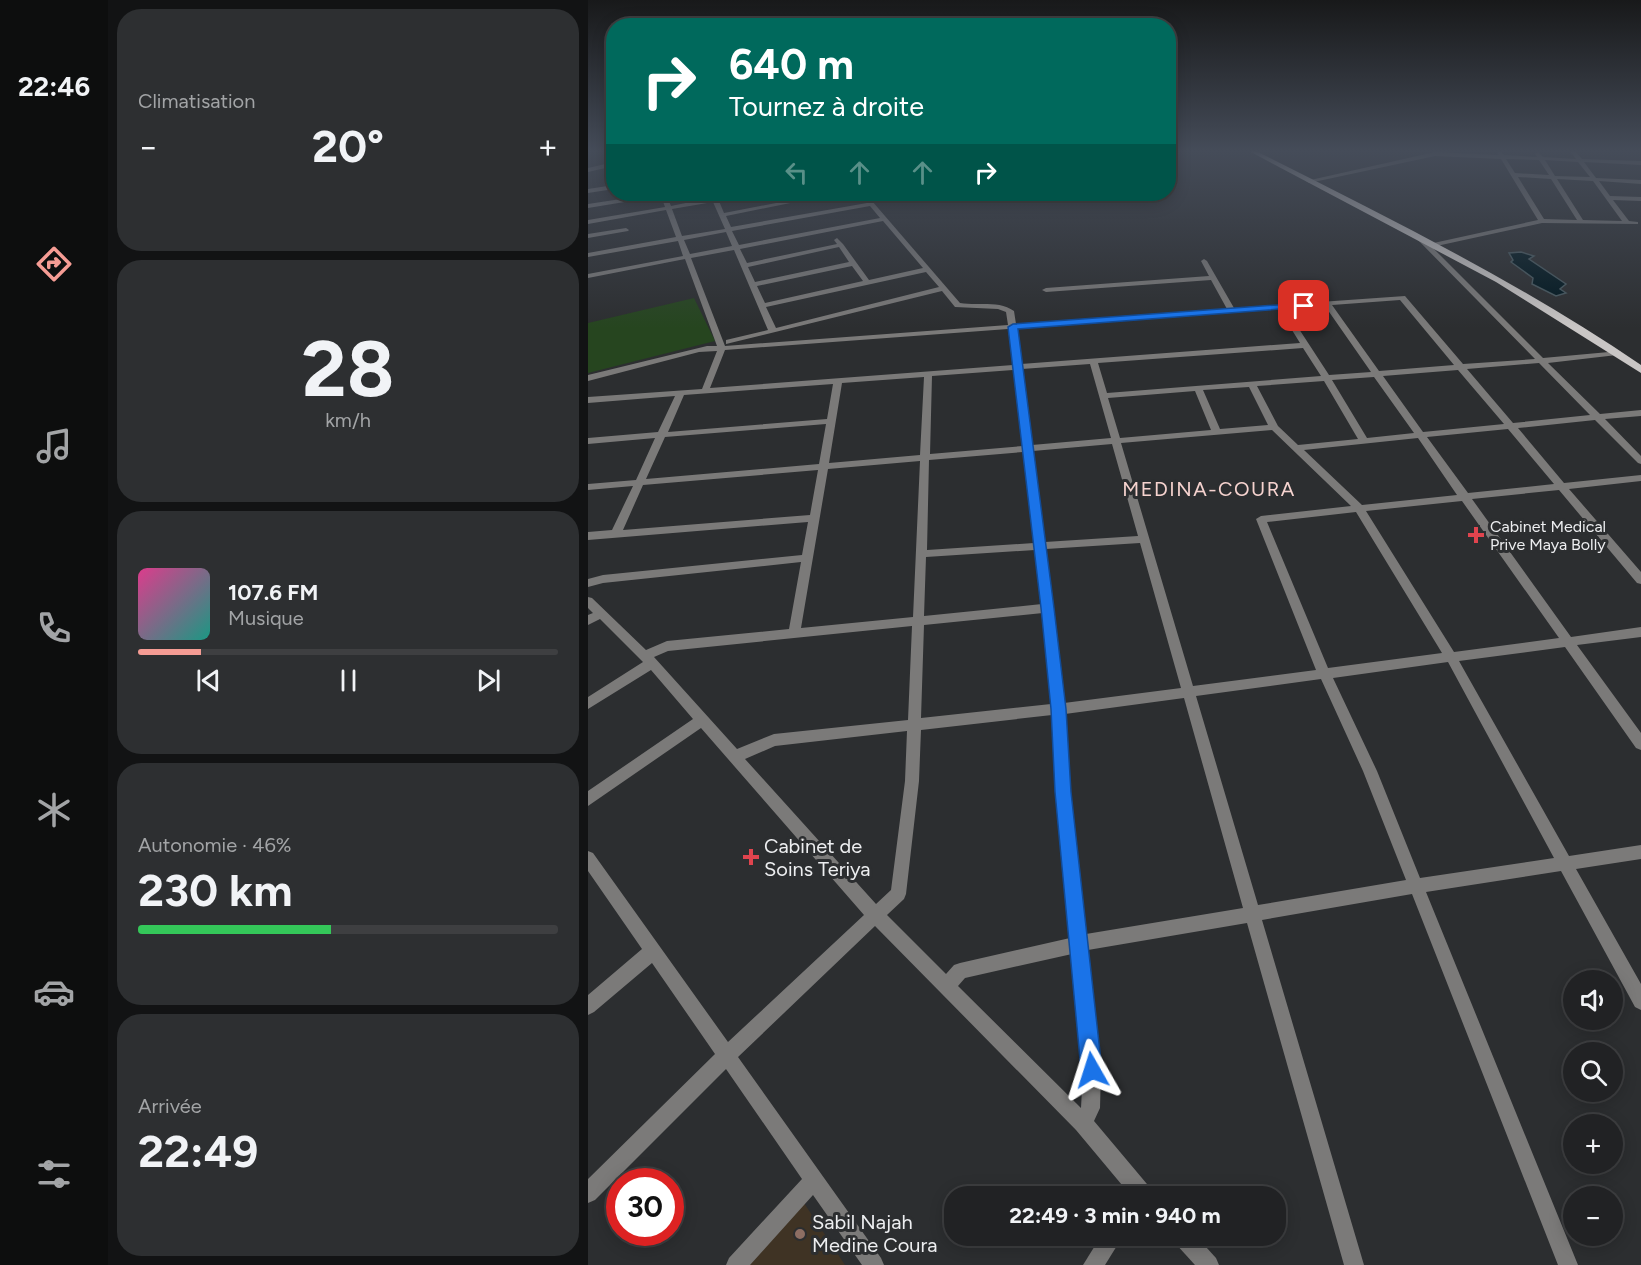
<!DOCTYPE html>
<html lang="fr">
<head>
<meta charset="utf-8">
<style>
  body { margin:0; font-family:Figtree,sans-serif; background:#2d2f31; color:#f1f3f6; height:100vh; display:flex; flex-direction:column; font-size:22px; white-space:nowrap }
  * { box-sizing:border-box; margin:0 }
  p { font-size:20px; color:#a2a4a6 }
  .icon { flex:none; width:33px; height:33px; fill:none; stroke:currentColor; stroke-width:2; stroke-linecap:round; stroke-linejoin:round }
  .map { position:relative; flex:1; overflow:hidden }
  .drawer { display:flex; flex-direction:column; gap:9px; padding:9px; background:#121314; width:480px }
  .drawer>* { flex:none }
  .top-card { position:absolute; left:18px; top:18px; width:570px; height:183px; border-radius:24px; box-shadow:0 3px 15px #0003,0 0 0 2px #3e3f41; background:#00695c; color:#fff; overflow:hidden }
  .tools { position:absolute; left:975px; top:970px; display:grid; gap:12px }
  .tools a { display:grid; place-items:center; width:60px; height:60px; border-radius:50%; background:#212224; box-shadow:0 3px 15px #0003,0 0 0 2px #3e3f41; font-size:30px }
  .speed { position:absolute; left:18px; top:1168px; display:flex; gap:12px; font-size:30px; font-weight:700; text-align:center }
  .speed>* { display:grid; place-content:center; width:78px; height:78px; border-radius:50%; background:#212224; box-shadow:0 3px 15px #0003,0 0 0 2px #3e3f41; line-height:1 }
  .speed .limit { border:9px solid #d22; background:#fff; color:#111 }
  .pin { position:absolute; display:grid; place-items:center; width:51px; height:51px; color:#fff; margin:-26px; border-radius:12px; box-shadow:0 3px 9px #0006 }
  .me { position:absolute; width:66px; margin:-33px; rotate:354deg; stroke-linejoin:round; filter:drop-shadow(0 0 4px #0008) }
  .turn { display:flex; align-items:center; gap:21px; height:126px; padding:0 24px; font-size:27px }
  .turn .icon { width:78px; height:78px; stroke-width:2.5 }
  .turn b { display:block; font-size:42px; line-height:51px }
  .lanes { display:flex; align-items:center; height:57px; padding:0 24px; background:#0003; justify-content:center; gap:30px; direction:ltr }
  .lanes .off { opacity:.35 }
  .big { font-size:45px; font-weight:700; line-height:1.1 }
  .drawer .card { flex:1; display:flex; flex-direction:column; justify-content:center; gap:9px; min-width:0; padding:0 21px; border-radius:24px; background:#2d2f31 }
  .drawer .dial { align-items:center; gap:0 }
  .dial b { font-size:78px; line-height:1 }
  .song { display:flex; align-items:center; gap:18px }
  .cover { width:72px; height:72px; border-radius:9px; background:linear-gradient(135deg,hsl(330 70% 55%),hsl(170 70% 35%)) }
  .played { height:6px; border-radius:3px; background:linear-gradient(90deg,#f59c94 15%,#3e3f41 15%) }
  .keys { display:flex; justify-content:space-around; direction:ltr }
  .heat { display:flex; justify-content:space-between; align-items:center; font-size:33px; direction:ltr }
  .charge { height:9px; border-radius:4px; background:linear-gradient(90deg,#34c759 46%,#3e3f41 0) }
  .trip { position:absolute; left:356px; top:1186px; width:342px; height:60px; border-radius:24px; background:#212224; box-shadow:0 3px 15px #0003,0 0 0 2px #3e3f41; font-weight:700; line-height:60px; text-align:center }
  main { display:flex; flex:1; min-height:0 }
  .dock { display:flex; flex-direction:column; width:108px; justify-content:space-around; align-items:center; background:#0d0e0e; color:#a2a4a6 }
  .dock .icon { width:42px; height:42px }
  .dock .on { color:#f59c94 }
  .dock b { font-size:27px; color:#f1f3f6 }
  .map>svg:first-child { display:block }
  .education { fill:#3f3324 }
  .green { fill:#26451f }
  .water { fill:#00171f; stroke:#47585e; stroke-width:1.5 }
  .lines { fill:none; stroke-linecap:round; stroke-linejoin:round }
  .minor { fill:#7b7a79; fill-rule:evenodd }
  .major { fill:#c9c6c5; fill-rule:evenodd }
  .route { fill:#1a73e8; stroke:#114b97; stroke-width:1.5 }
  .health-dot { fill:#e0444e; stroke:#2c2e30; stroke-width:2 }
  .education-dot { fill:#8d6e63; stroke:#2c2e30; stroke-width:2 }
  .labels { text-anchor:middle; dominant-baseline:central; stroke-width:6; stroke-linejoin:round; paint-order:stroke }
  .poi-label { font-size:16px; fill:#edeef0; stroke:#2c2e30; text-anchor:start }
  .quarter-label { font-size:20px; letter-spacing:1.5px; fill:#f6d3cf; stroke:#2c2e30 }
  .near-poi-label { font-size:20px; fill:#edeef0; stroke:#2c2e30; text-anchor:start }
</style>
</head>
<body>
<main>
<nav class="dock">
<b>22:46</b>
<svg class="icon on" aria-label="directions" viewBox="0 0 24 24"><path d="M12 3l9 9-9 9-9-9zM9 14v-3h6M13 9l2 2-2 2"/></svg>
<svg class="icon" aria-label="music" viewBox="0 0 24 24"><path d="M9 18V5l10-2v13"/><circle cx="6" cy="18" r="3"/><circle cx="16" cy="16" r="3"/></svg>
<svg class="icon" aria-label="phone" viewBox="0 0 24 24"><path d="M5 4h4l2 5-3 2q2 4 5 5l2-3 5 2v4C11 20 4 13 5 4z"/></svg>
<svg class="icon" aria-label="climate" viewBox="0 0 24 24"><path d="M12 3v18M4 7l16 10M4 17L20 7"/></svg>
<svg class="icon" aria-label="car" viewBox="0 0 24 24"><path d="M5 17H2v-5l4-1 3-4h7l3 4 3 1v5h-3M9 17h6M6 11h13"/><circle cx="7" cy="17" r="2"/><circle cx="17" cy="17" r="2"/></svg>
<svg class="icon" aria-label="filters" viewBox="0 0 24 24"><path d="M4 7h16M4 17h16"/><circle cx="9" cy="7" r="2"/><circle cx="15" cy="17" r="2"/></svg>
</nav>
<section class="drawer">
<div class="card"><p>Climatisation</p>
<div class="heat"><a>−</a><b class="big">20°</b><a>+</a></div>
</div>
<div class="card dial"><b>28</b><p>km/h</p></div>
<div class="card">
<div class="song"><i class="cover"></i><div><b>107.6 FM</b><p>Musique</p></div></div>
<div class="played"></div>
<div class="keys"><svg class="icon" aria-label="previous" viewBox="0 0 24 24"><path d="M18 5L8 12l10 7zM5 5v14"/></svg><svg class="icon" aria-label="pause" viewBox="0 0 24 24"><path d="M8 5v14M16 5v14"/></svg><svg class="icon" aria-label="next" viewBox="0 0 24 24"><path d="M6 5l10 7-10 7zM19 5v14"/></svg></div>
</div>
<div class="card"><p>Autonomie · 46%</p><b class="big">230 km</b><div class="charge"></div></div>
<div class="card"><p>Arrivée</p><b class="big">22:49</b></div>
</section>
<div class="map">
<svg width="1053" height="1265" viewBox="0 0 1053 1265">
  <rect width="100%" height="100%" fill="#2c2e30"/>
  <path class="education" d="M216 1203 257 1265H161Z"/>
  <path class="green" d="M106 298 127 341 0 373V323Z"/>
  <path class="water" d="M933 252 946 256 941 259 978 284 972 289 978 293 968 296 944 284 945 278 923 262 925 260 921 253Z"/>
  <g class="lines">
    <g class="minor">
      <path d="M912 151 916 155 949 157 947 154 950 152 955 157 988 159 982 151H987L994 159 1053 161V165L996 162 1008 178 1053 180V184L1011 181 1022 196 1053 197V201L1025 200 1041 221 1050 222V224L954 223 844 247 955 358 1032 351 1033 353 1029 355 960 363 1012 414 1053 410V416L1017 419 1053 456V464L1050 463 1007 420 930 428 976 483 1053 475V481L981 489 1053 572V584L1049 583 971 490 884 499 983 637 1053 627V637L989 645 1053 733V750L1048 748 977 647 871 661 981 856 1053 845V859L988 869 1053 984V1010L1047 1007 973 871 838 892 990 1265H970L824 894 674 920 776 1265H756L659 923 500 950 513 1070 512 1108 506 1121 564 1190 567 1197H544L488 1130 287 926 150 1057 293 1258 296 1265H274L225 1195 162 1265H138L141 1258 214 1179 138 1069 7 1200 0 1203V1179L127 1054 64 963 6 1012 0 1015V995L54 949 0 871V851L5 853 140 1042 276 915 113 728 0 806V791L105 719 63 670 0 709V697L55 662 12 619 0 625V615L5 613 0 608V597L4 598 58 650 79 641 201 629 213 562 15 583 0 587V579L15 575 214 555 220 522 0 540V532L24 530 45 486 0 490V484L48 480 67 438 0 444V438L70 432 87 396 0 403V397L114 389 129 351 111 352 0 381V375L119 346H129L97 259 0 278V274L95 256 90 241 0 257V253L88 237 78 210 0 224V220L77 207 73 196 0 208V204L66 194H78L83 206 127 197 163 194 160 196 131 201 136 213 224 196 227 198 138 216 143 227 279 203 272 194H278L372 303C390 306 411 300 426 311L428 324 639 309 623 280 458 292 454 290 458 288 621 276 613 261 616 259 619 261 646 308 817 296 875 364 947 359 828 238 833 237 841 244 950 220 913 159 847 156 721 183 718 181 847 152 911 155 909 153ZM918 159 951 160 961 175 927 173ZM957 160 990 162 1002 177 967 176ZM930 177 963 179 989 220 956 219ZM969 179 1005 181 1034 221 995 220ZM125 202 137 229 94 236 84 209ZM282 206 292 218 151 245 144 231ZM295 221 335 268 281 280 255 244 249 238 246 240 249 244 159 263 152 249ZM138 232 144 246 102 254 96 240ZM251 247 261 262 167 282 160 267ZM146 250 180 330 138 340V344L354 291 367 307 410 309 418 312 420 325 137 346 103 258ZM264 266 275 281 177 303 169 286ZM338 272 351 287 188 328 178 307ZM812 300 866 365 791 371 744 305ZM737 306 783 372 741 375 698 309ZM691 309 712 343 433 364 428 329ZM420 329 425 365 122 388 137 350ZM715 348 733 376 519 393 510 363ZM951 363 1002 415 925 423 879 369ZM502 364 523 438 444 445 434 369ZM425 370 435 446 342 454 344 376ZM870 370 916 424 835 432 795 376ZM336 377 332 455 241 463 254 383ZM786 377 826 433 779 438 744 380ZM736 381 770 439 710 445 690 426 669 386ZM245 384 239 419 80 432 96 395ZM661 387 680 425 632 429 615 390ZM607 391 623 430 532 438 520 398ZM238 424 231 464 58 479 77 437ZM920 429 966 484 880 493 839 437ZM684 430 763 506 673 516 668 519 728 670 605 686 533 443ZM830 438 869 495 774 505 716 450ZM524 444 550 536 457 542 445 451ZM435 452 446 543 339 550 341 460ZM332 461 325 617 213 628 240 469ZM230 470 222 515 35 530 55 485ZM874 501 971 638 866 652 778 511ZM768 512 854 653 740 668 679 522ZM552 543 593 688 476 703 458 549ZM447 550 454 604 336 616 338 557ZM455 613 463 704 333 718 336 625ZM324 626 320 720 186 734 149 749 66 657 80 651ZM860 662 966 858 832 878 789 771 745 678ZM733 679 775 771 818 880 670 905 608 696ZM596 698 655 908 498 934 482 792 477 714ZM464 715 468 792 482 938 372 963 366 965 358 974 299 915 316 899 318 894 331 781 333 730ZM319 731 317 781 303 890 288 904 157 759 187 746ZM484 954 495 1070 493 1108 370 986 377 978Z"/>
      <path d="M26 162V166L0 172V168Z"/>
      <path d="M26 185V189L0 193V189Z"/>
      <path d="M38 228 41 230 40 231 0 238V234Z"/>
      <path d="M513 1236H535L517 1265H495Z"/>
      <path d="M584 1236H608L628 1258 631 1265H607L587 1243Z"/>
    </g>
    <path class="major" d="M661 151H668C799 217 931 282 1053 365V373L908 282Z"/>
  </g>
  <linearGradient id="sky" x2="0" y2="1"><stop stop-color="#18191a"/><stop offset="0.46" stop-color="#454c59"/><stop offset="1" stop-color="#454c59" stop-opacity="0"/></linearGradient>
  <rect width="1053" height="328" fill="url(#sky)"/>
  <path class="route" d="M716 303 719 304V307L430 329 466 608 478 709 483 792 514 1070 511 1077 504 1080 496 1077 493 1070 467 792 463 709 453 608 420 327 425 324Z"/>
  <g class="health-dot">
    <path d="M885 526h6v6h6v6h-6v6h-6v-6h-6v-6h6z"/>
    <path d="M160 848h6v6h6v6h-6v6h-6v-6h-6v-6h6z"/>
  </g>
  <circle class="education-dot" cx="212" cy="1234" r="6"/>
  <g class="labels">
    <g class="poi-label">
      <text x="902" y="526">Cabinet Medical<tspan x="902" dy="18">Prive Maya Bolly</tspan></text>
    </g>
    <g class="quarter-label">
      <text x="621" y="489">MEDINA-COURA</text>
    </g>
    <g class="near-poi-label">
      <text x="176" y="846">Cabinet de<tspan x="176" dy="23">Soins Teriya</tspan></text>
      <text x="224" y="1222">Sabil Najah<tspan x="224" dy="23">Medine Coura</tspan></text>
    </g>
  </g>
</svg>
<div class="tools">
<a><svg class="icon" aria-label="sound" viewBox="0 0 24 24"><path d="M4 9h4l5-4v14l-5-4H4zM17 9q2 3 0 6"/></svg></a>
<a><svg class="icon" aria-label="search" viewBox="0 0 24 24"><circle cx="10" cy="10" r="6"/><path d="M15 15l6 6"/></svg></a>
<a>+</a>
<a>−</a>
</div>
<div class="speed"><div class="limit">30</div></div>
<div class="pin" style="left:716px;top:306px;background:#d93025"><svg class="icon" aria-label="arrive" viewBox="0 0 24 24"><path d="M6 21V4h12l-3 4 3 4H6"/></svg></div>
<svg class="me" style="left:504px;top:1070px" viewBox="-20 -20 40 40"><path d="M0-17L14 15 0 8-14 15z" fill="#1a73e8" stroke="#fff" stroke-width="4"/></svg>
<div class="trip">22:49 · 3 min · 940 m</div>
<div class="top-card">
<div class="turn"><svg class="icon" aria-label="right" viewBox="0 0 24 24"><path d="M7 20v-9h11M14 6l5 5-5 5"/></svg><div><b>640 m</b>Tournez à droite</div></div>
<div class="lanes"><svg class="icon off" aria-label="left" viewBox="0 0 24 24"><path d="M17 20v-9H6M10 6l-5 5 5 5"/></svg><svg class="icon off" aria-label="ahead" viewBox="0 0 24 24"><path d="M12 20V5M6 11l6-6 6 6"/></svg><svg class="icon off" aria-label="ahead" viewBox="0 0 24 24"><path d="M12 20V5M6 11l6-6 6 6"/></svg><svg class="icon" aria-label="right" viewBox="0 0 24 24"><path d="M7 20v-9h11M14 6l5 5-5 5"/></svg></div>
</div>
</div>
</main>
</body>
</html>
